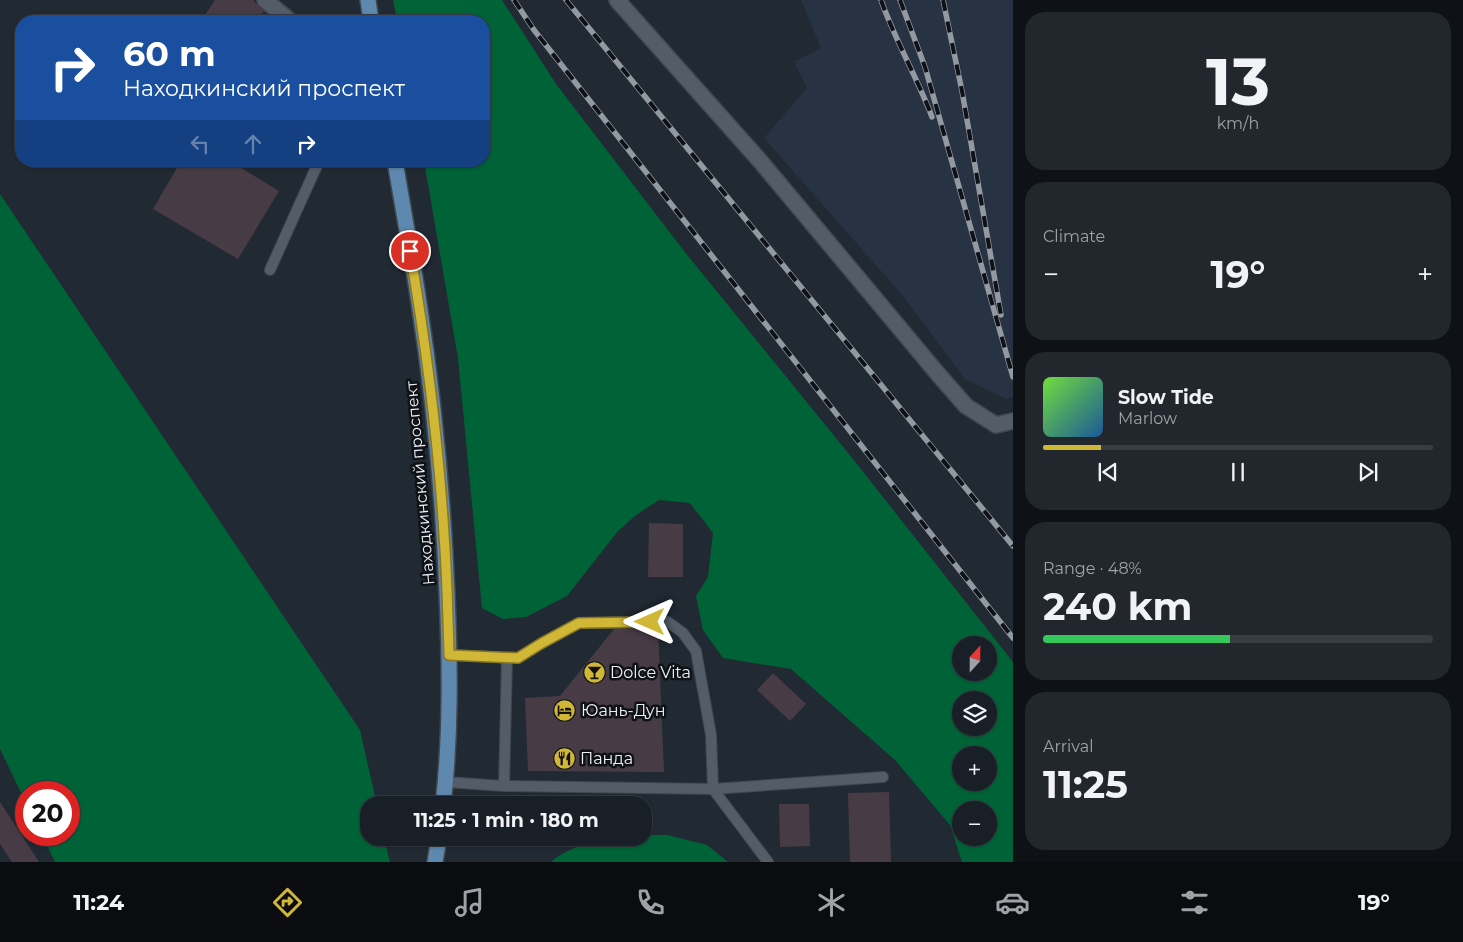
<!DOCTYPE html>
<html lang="en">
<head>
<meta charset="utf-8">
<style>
  body { margin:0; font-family:Montserrat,sans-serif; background:#22272e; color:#f1f3f6; height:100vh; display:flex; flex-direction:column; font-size:19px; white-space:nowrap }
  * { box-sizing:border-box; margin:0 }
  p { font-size:16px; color:#9fa2a7 }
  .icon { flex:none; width:28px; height:28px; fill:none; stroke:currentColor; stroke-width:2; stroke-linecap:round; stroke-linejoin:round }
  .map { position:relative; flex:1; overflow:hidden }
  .panel { display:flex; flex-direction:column; gap:12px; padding:12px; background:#0e1115; width:450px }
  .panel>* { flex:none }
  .top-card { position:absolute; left:15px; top:15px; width:475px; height:152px; border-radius:20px; box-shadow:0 1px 4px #0004,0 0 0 1px #373d43; background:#1a4fa0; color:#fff; overflow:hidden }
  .needle { width:32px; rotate:21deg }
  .fabs { position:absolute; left:952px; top:636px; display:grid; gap:10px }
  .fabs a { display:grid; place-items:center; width:45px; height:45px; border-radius:50%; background:#191f26; box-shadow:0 1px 4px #0004,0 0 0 1px #373d43; font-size:25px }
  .speed { position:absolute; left:15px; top:781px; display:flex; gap:10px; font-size:25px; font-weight:700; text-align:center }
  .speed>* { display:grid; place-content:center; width:65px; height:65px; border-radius:50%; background:#191f26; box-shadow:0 1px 4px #0004,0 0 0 1px #373d43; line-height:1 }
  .speed .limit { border:8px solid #d22; background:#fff; color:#111 }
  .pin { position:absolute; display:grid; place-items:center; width:42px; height:42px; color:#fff; margin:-21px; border:2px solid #fff; border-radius:50%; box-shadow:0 1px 5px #0007 }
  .me { position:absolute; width:55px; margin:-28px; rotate:270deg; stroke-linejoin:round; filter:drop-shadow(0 0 4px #0008) }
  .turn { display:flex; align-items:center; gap:18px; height:105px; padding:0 25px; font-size:22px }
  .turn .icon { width:65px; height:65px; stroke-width:2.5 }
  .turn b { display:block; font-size:35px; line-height:42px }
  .lanes { display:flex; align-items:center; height:48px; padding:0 25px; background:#0003; justify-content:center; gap:25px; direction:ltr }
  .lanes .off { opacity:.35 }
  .big { font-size:38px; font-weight:700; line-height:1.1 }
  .panel .tile { flex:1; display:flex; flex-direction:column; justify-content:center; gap:8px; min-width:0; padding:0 18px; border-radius:20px; background:#22272e }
  .panel .dial { align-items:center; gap:0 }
  .dial b { font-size:65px; line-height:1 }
  .song { display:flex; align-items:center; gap:15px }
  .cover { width:60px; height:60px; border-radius:8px; background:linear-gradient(135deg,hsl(100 70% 55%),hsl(210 70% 35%)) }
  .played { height:5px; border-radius:2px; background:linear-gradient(90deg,#d1b736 15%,#373d43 15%) }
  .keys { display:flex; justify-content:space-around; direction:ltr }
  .heat { display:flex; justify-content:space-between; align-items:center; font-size:28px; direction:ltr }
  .charge { height:8px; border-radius:4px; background:linear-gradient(90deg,#34c759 48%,#373d43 0) }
  .trip { position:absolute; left:360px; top:796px; width:292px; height:50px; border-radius:20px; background:#191f26; box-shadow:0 1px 4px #0004,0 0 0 1px #373d43; font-weight:700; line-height:50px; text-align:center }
  .dock { display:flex; height:80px; justify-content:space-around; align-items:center; background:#0a0c0f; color:#9fa2a7 }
  .dock .icon { width:35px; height:35px }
  .dock .active { color:#d1b736 }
  .dock b { font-size:22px; color:#f1f3f6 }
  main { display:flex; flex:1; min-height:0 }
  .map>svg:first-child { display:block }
  .built { fill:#273342 }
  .forest { fill:#006338; fill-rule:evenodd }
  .building { fill:#473c45 }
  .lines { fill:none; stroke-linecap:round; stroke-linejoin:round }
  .service-casing { stroke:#40474f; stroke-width:12 }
  .minor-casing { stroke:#40474f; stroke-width:18 }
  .primary-casing { stroke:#40474f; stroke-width:18 }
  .service { stroke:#535c67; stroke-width:10 }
  .minor { stroke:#535c67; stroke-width:15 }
  .primary { stroke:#5e88ad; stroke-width:15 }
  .rail-casing { stroke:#9299a1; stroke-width:5.5 }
  .rail { stroke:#0e1116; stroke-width:4; stroke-dasharray:11; stroke-linecap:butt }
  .route-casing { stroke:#887723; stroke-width:12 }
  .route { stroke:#d1b736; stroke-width:9 }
  .labels { text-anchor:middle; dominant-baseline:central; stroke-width:5; stroke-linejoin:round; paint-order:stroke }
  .street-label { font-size:16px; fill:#ecf1f8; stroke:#0e1116 }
  .poi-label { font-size:16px; fill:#ecf1f8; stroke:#0e1116; text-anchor:start }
</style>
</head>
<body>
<main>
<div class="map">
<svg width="1013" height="862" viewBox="0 0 1013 862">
  <rect width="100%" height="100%" fill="#212933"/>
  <path class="built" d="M801 0H1013V397L1006 399 965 379 904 297 764 138 807 88 794 62 821 48Z"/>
  <g class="forest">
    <path d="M393 0H502L556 84 684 251 857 464 1013 662V862H962L950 825 895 760 791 669 723 658 703 630 696 596 708 577 713 533 690 503 659 500 636 515 618 531 567 596 526 617 503 619 482 608 458 358 424 161H484V21H397ZM961 645H989V672H961ZM961 700H989V728H961ZM961 755H989V782H961ZM961 810H989V838H961Z"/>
    <path d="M0 194 360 730 377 805H369V838H384L390 862H55L42 835H69V792H26V803L0 749Z"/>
    <path d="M644 835H667L707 845 728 862H551C563 850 595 839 612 838 623 836 633 838 644 838Z"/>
  </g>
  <g class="building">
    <path d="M215 0H253L264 11 257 21H215L205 15Z"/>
    <path d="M181 161H230L279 191 238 259 153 209Z"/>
    <path d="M649 523 683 524V577H648Z"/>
    <path d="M614 629H658L664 772 528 771 525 698 560 696Z"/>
    <path d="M773 673 806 704 790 721 757 690Z"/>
    <path d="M889 792 891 862H850L848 793Z"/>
    <path d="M0 802 39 862H12L0 844Z"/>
    <path d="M779 804H809L810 846 780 847Z"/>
  </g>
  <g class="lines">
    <defs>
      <g id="service">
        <path d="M270 270 319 161"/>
        <path d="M449 655 518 658 542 643 579 623 668 622 683 633 696 651 711 735 713 789 883 777"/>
        <path d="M446 782 504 786 713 789 768 862"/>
        <path d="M504 786 507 658"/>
      </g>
      <g id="minor">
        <path d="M265 0 290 21"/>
        <path d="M617 0 761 162 938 374 966 406 996 425 1013 421"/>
      </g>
      <g id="primary">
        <path d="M368 0 371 21"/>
        <path d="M395 161C403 209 412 256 419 303 434 399 443 496 447 593 450 664 451 734 443 805"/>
        <path d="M435 862 439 838"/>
      </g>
    </defs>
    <use href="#service" class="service-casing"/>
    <use href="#minor" class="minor-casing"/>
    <use href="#primary" class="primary-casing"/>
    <use href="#service" class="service"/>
    <use href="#minor" class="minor"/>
    <use href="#primary" class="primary"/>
    <defs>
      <g id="rail">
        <path d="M514 0 534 30 1013 638"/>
        <path d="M566 0 1013 546"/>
        <path d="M881 0C895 40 917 77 932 117"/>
        <path d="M900 0 925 67 1013 377"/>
        <path d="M943 0 962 91 1001 315"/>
      </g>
    </defs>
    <use href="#rail" class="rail-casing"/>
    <use href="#rail" class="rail"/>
  </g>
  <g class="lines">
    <defs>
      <path id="route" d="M410 251C426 344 438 439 444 534 447 574 448 615 449 655L518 658 542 643 579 623 650 622"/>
    </defs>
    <use href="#route" class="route-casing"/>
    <use href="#route" class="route"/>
  </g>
  <defs>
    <symbol id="bar-disc" viewBox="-11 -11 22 22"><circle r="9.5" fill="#d1b736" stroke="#0e1116"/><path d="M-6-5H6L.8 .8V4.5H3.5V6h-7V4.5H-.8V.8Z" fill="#111"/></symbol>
    <symbol id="hotel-disc" viewBox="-11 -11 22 22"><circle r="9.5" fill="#d1b736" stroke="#0e1116"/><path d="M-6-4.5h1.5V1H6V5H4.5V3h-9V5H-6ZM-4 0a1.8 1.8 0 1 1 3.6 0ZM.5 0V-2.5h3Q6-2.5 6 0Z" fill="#111"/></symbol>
    <symbol id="restaurant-disc" viewBox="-11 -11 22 22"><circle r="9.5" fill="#d1b736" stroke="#0e1116"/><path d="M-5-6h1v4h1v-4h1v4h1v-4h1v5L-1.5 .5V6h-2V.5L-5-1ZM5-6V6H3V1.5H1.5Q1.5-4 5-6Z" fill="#111"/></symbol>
  </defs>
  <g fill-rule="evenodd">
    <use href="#bar-disc" x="582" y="660" width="25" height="25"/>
    <use href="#hotel-disc" x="552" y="698" width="25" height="25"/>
    <use href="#restaurant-disc" x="552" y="746" width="25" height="25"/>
  </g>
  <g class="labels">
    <g class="street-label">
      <text transform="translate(420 483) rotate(-95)">Находкинский проспект</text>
    </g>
    <g class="poi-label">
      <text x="610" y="672">Dolce Vita</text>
      <text x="581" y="710">Юань-Дун</text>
      <text x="580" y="758">Панда</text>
    </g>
  </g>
</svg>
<div class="fabs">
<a><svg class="needle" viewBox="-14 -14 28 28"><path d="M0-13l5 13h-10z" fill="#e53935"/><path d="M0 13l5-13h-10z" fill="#9fa2a7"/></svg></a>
<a><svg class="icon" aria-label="layers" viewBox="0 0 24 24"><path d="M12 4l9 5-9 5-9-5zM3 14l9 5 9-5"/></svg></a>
<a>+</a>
<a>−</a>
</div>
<div class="speed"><div class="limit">20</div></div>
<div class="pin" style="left:410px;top:251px;background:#d93025"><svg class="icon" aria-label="arrive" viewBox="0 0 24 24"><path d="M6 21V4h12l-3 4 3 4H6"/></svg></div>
<svg class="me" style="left:650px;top:622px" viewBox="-20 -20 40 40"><path d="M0-17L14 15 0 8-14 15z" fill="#d1b736" stroke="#fff" stroke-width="4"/></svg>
<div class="trip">11:25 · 1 min · 180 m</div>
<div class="top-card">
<div class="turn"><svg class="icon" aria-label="right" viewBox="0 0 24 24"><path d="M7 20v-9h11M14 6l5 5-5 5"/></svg><div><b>60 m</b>Находкинский проспект</div></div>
<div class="lanes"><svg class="icon off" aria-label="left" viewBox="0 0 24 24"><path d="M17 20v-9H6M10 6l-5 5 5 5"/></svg><svg class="icon off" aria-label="ahead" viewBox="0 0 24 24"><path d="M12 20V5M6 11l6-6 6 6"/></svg><svg class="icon" aria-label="right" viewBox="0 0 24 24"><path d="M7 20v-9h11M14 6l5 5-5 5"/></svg></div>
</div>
</div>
<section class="panel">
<div class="tile dial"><b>13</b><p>km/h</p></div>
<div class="tile"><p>Climate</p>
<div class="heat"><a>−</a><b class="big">19°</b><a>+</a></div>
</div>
<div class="tile">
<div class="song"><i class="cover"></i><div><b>Slow Tide</b><p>Marlow</p></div></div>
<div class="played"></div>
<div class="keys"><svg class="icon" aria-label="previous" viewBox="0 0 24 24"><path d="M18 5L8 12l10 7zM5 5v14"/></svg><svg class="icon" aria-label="pause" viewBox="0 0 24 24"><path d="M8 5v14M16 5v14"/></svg><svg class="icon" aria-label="next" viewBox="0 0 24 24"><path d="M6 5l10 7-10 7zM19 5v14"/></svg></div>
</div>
<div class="tile"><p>Range · 48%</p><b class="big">240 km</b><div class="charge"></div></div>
<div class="tile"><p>Arrival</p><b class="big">11:25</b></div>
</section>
</main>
<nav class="dock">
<b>11:24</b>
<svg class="icon active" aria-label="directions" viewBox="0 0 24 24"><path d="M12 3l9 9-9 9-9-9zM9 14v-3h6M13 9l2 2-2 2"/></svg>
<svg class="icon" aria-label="music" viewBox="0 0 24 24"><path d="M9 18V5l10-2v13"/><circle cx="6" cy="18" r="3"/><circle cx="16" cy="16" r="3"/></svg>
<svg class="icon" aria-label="phone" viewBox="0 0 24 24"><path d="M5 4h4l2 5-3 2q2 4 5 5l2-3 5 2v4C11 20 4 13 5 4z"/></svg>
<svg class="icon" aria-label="climate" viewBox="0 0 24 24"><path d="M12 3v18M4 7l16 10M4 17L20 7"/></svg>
<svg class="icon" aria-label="car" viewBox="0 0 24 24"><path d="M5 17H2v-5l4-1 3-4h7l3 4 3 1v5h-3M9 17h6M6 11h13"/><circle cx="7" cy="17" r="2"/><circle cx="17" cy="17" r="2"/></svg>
<svg class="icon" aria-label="filters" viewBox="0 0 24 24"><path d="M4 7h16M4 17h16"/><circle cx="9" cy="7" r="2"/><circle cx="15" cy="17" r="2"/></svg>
<b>19°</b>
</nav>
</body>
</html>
